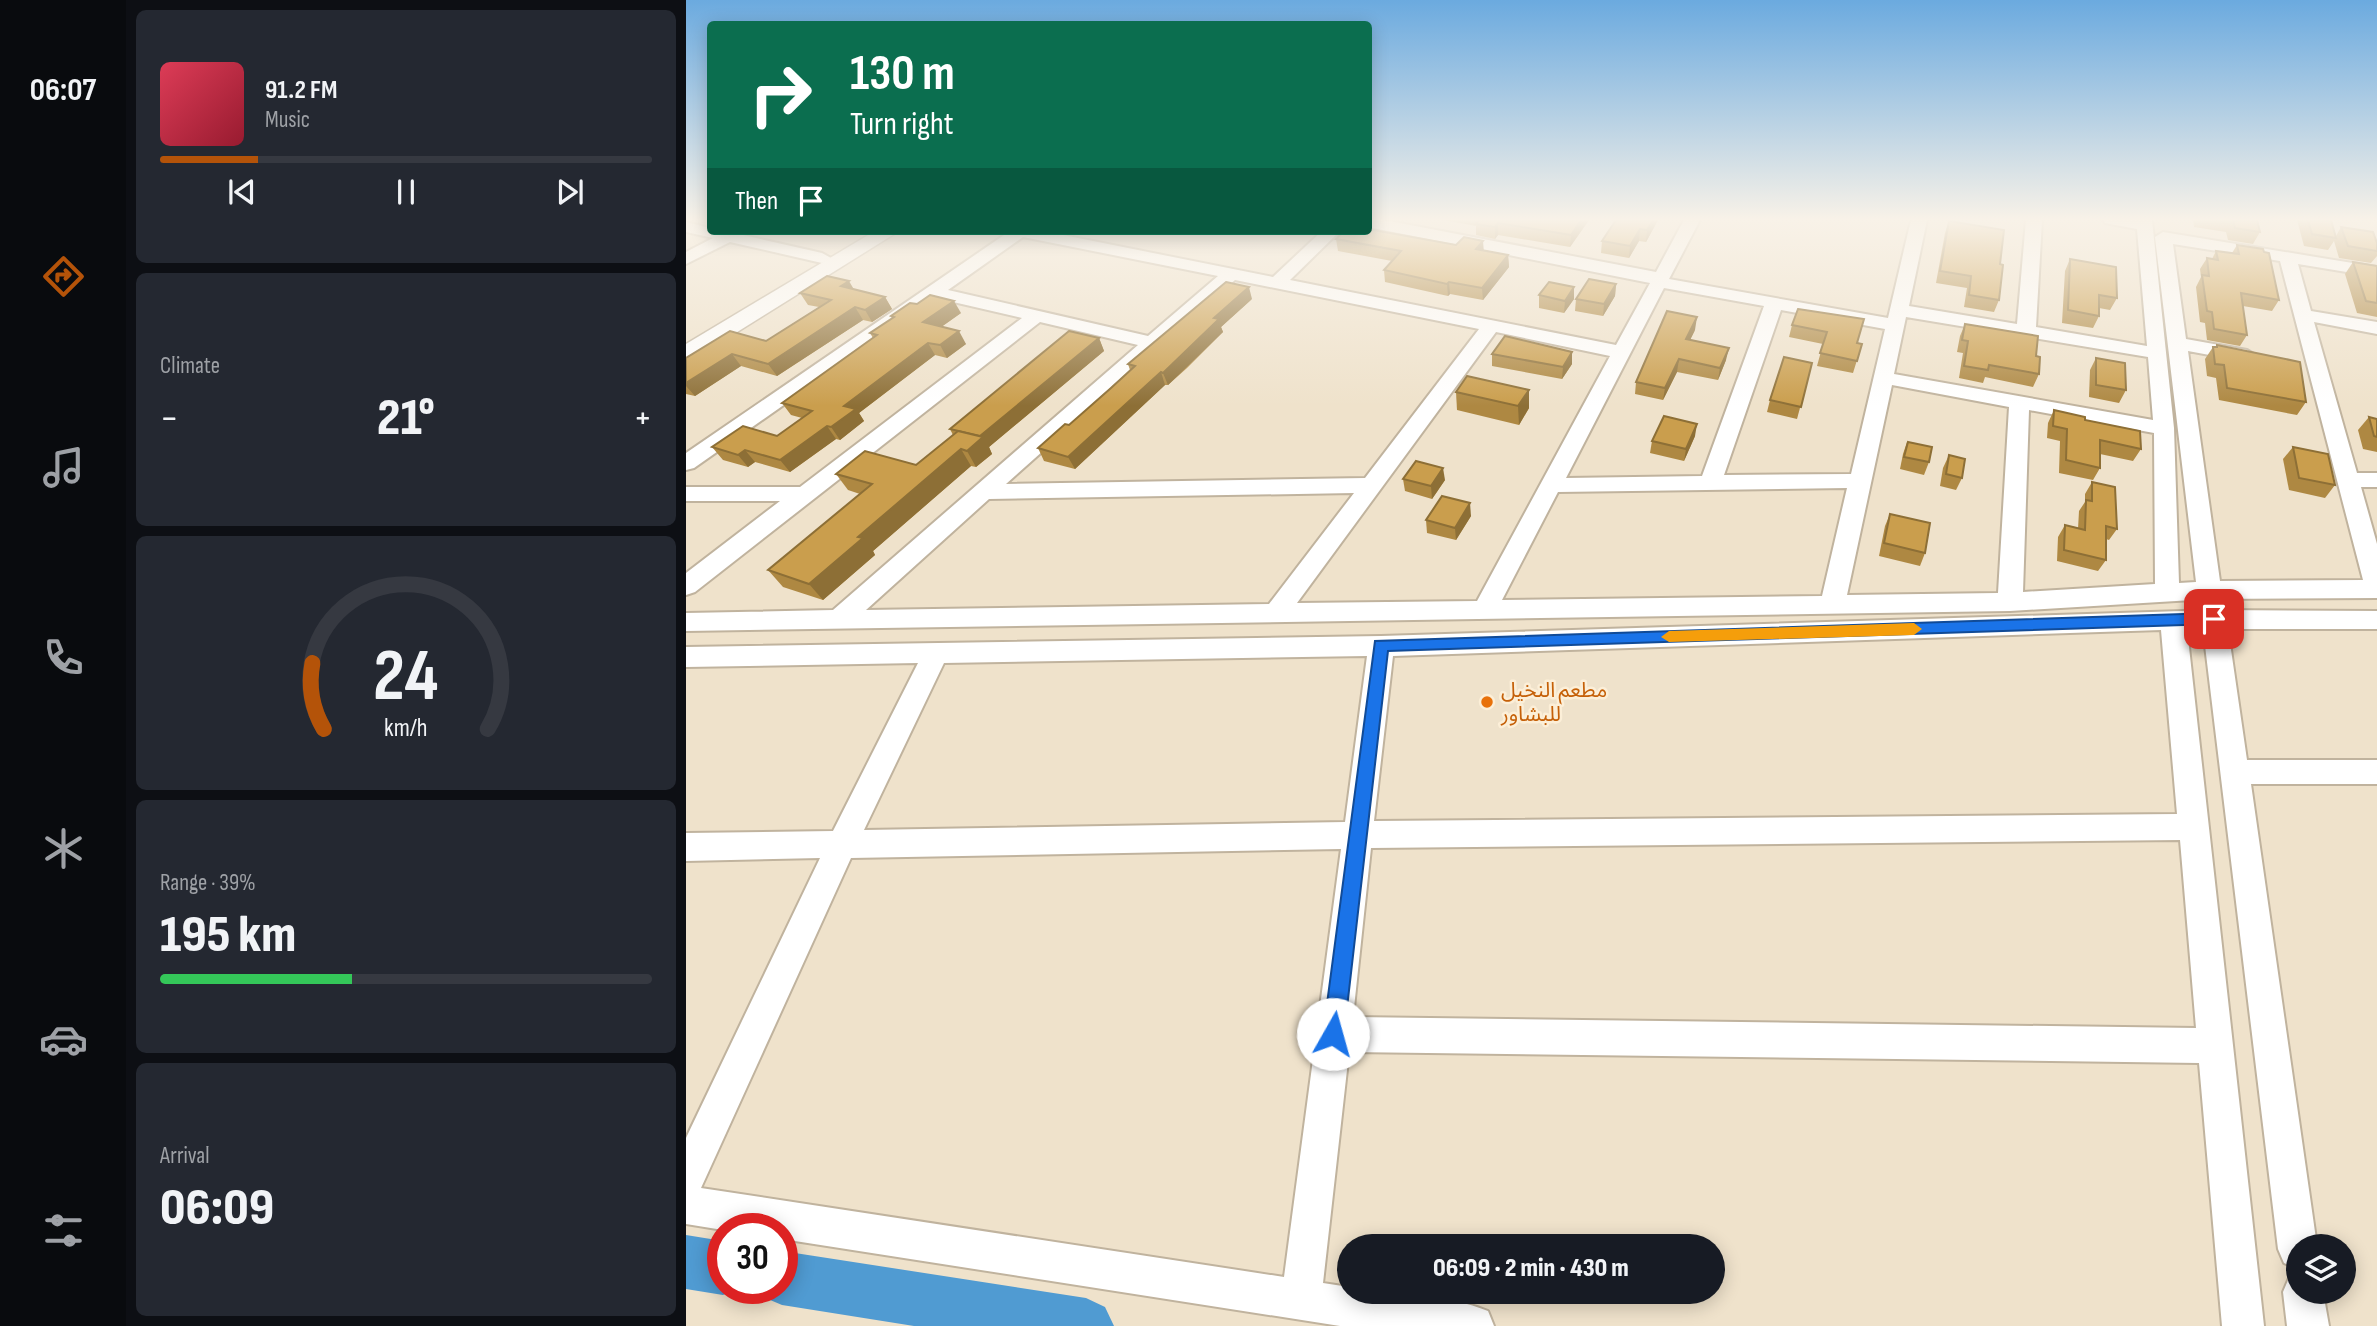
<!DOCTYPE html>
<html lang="en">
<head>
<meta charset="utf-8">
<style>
  body { margin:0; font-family:"Sofia Sans Condensed","Noto Sans Arabic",sans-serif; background:#242831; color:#f1f3f6; height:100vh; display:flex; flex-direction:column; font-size:26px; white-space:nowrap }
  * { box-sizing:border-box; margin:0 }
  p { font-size:23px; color:#9ea1a6 }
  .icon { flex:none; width:38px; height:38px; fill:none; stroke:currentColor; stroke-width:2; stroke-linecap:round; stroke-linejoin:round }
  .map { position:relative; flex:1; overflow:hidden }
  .side { display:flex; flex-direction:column; gap:10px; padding:10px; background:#0d0f14; width:560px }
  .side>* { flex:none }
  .hud { position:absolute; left:21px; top:21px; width:665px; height:214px; border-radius:7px; box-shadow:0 4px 18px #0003; background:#0b6e4f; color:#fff; overflow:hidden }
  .fabs { position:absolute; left:1600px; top:1234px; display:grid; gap:14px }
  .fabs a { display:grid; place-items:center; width:70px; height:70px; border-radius:50%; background:#171b24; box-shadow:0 4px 18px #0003; font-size:35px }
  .speed { position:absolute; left:21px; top:1213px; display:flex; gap:14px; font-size:35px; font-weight:700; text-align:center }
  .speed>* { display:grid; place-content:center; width:91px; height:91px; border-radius:50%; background:#171b24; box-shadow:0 4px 18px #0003; line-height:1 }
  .speed .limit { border:10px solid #d22; background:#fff; color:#111 }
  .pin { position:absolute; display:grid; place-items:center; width:60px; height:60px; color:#fff; margin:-30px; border-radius:14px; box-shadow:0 4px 10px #0006 }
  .me { position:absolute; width:77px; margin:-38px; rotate:7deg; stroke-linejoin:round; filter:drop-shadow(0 0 5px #0008) }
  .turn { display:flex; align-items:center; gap:24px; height:147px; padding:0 28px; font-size:32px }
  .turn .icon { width:91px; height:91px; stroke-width:2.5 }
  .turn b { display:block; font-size:49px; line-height:60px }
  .then { display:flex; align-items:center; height:66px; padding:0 28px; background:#0003; gap:14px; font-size:26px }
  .big { font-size:52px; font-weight:800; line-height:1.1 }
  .side .tile { flex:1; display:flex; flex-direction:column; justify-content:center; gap:10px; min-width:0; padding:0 24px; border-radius:10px; background:#242831 }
  .side .dial { align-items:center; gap:0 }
  .dial svg { height:182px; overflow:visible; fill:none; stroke:#363941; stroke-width:7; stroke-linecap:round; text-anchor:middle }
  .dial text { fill:#f1f3f6; stroke:none }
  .song { display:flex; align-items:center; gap:21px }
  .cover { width:84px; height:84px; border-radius:10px; background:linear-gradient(135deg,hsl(350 70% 55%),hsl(350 70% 35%)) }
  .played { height:7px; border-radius:4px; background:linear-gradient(90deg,#b45309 20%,#363941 20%) }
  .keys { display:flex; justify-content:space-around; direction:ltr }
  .heat { display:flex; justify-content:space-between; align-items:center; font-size:38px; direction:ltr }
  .charge { height:10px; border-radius:5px; background:linear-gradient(90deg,#34c759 39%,#363941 0) }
  .trip { position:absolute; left:651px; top:1234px; width:388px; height:70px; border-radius:35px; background:#171b24; box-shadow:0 4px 18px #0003; font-weight:800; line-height:70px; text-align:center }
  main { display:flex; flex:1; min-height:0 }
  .tab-bar { display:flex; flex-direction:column; width:126px; justify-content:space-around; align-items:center; background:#090b0e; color:#9ea1a6 }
  .tab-bar .icon { width:49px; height:49px }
  .tab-bar .selected { color:#b45309 }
  .tab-bar b { font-size:32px; color:#f1f3f6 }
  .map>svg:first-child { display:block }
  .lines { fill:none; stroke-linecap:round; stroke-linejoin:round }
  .river { fill:#509bd2; fill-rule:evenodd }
  .minor-casing { stroke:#c0b39e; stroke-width:4 }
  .major-casing { stroke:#c0b39e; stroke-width:3 }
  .minor { fill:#fff; fill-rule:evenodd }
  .major { fill:#fff; fill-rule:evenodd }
  .wall { fill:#ae8842 }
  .shaded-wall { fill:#8d6f36 }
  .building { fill:#ca9e4d; stroke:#8d6f36; stroke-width:2 }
  .route { fill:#1a73e8; stroke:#114b97; stroke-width:2 }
  .slow { fill:#f59e0b }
  .food-dot { fill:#e8710a; stroke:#fcefd8; stroke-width:2.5 }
  .labels { text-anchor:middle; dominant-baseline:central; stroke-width:5; stroke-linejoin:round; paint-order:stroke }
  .food-label { font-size:21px; fill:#c56008; stroke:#fcefd8; text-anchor:start }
</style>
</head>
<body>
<main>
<nav class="tab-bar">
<b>06:07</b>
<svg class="icon selected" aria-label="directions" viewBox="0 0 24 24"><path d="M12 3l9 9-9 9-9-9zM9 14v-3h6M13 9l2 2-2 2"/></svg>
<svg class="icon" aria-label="music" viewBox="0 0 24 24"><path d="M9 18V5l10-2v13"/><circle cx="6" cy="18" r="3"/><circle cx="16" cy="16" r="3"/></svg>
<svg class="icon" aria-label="phone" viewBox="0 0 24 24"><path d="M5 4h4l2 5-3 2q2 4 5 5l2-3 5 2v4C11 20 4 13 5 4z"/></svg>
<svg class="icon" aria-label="climate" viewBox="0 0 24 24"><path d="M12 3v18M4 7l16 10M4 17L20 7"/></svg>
<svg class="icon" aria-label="car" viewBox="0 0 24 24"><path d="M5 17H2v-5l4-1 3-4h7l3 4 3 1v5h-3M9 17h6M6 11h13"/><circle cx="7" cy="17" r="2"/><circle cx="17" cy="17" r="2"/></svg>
<svg class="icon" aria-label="filters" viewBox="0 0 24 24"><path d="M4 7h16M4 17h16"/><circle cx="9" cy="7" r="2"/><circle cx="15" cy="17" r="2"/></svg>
</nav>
<section class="side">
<div class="tile">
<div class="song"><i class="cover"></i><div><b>91.2 FM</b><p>Music</p></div></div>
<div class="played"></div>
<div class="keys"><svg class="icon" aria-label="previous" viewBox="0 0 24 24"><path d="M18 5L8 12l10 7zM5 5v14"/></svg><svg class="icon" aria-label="pause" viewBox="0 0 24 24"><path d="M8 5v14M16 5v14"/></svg><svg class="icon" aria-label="next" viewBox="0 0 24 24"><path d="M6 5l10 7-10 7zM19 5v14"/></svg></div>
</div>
<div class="tile"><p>Climate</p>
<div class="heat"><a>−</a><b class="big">21°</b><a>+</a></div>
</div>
<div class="tile dial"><svg viewBox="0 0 100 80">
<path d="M14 69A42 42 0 1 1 86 69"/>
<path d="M14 69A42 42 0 0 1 9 40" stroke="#b45309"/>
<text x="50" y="56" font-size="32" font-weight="700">24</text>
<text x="50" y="72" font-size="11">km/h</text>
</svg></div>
<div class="tile"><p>Range · 39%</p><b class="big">195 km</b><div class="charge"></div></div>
<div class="tile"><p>Arrival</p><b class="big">06:09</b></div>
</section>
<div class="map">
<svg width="1691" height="1326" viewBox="0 0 1691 1326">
  <rect width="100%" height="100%" fill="#efe2cb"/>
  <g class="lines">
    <g class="river">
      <path d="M0 1235 37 1241V1288H53L37 1295 0 1289Z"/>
      <path d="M96 1251 400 1298 419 1307 428 1326H228L96 1305 77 1297 73 1288H96Z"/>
    </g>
    <defs>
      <g id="minor">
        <path d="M682 220H698L970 272 998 220H1014L983 279 1202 318 1225 220H1241L1223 306 1331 324 1340 220H1356L1350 327 1461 346 1451 229 1419 223 1417 220H1466L1488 428 1493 583 1510 582 1469 237 1477 232 1691 267V277L1612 264 1625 311 1691 322V334L1628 322 1671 473H1691V487H1675L1691 544V598L1523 599 1324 611 0 631V613L147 610 452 345 354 322 9 592 0 595V573L94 501H0V487H114L336 318 250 298 8 468 0 470V453L324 231H357L587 277 636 231H654L604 280 930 345 964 283 682 227ZM337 237 532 276 462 336 262 290ZM1487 244 1594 261 1677 580 1534 581 1502 351 1561 362 1571 356 1561 350 1500 339ZM549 280 793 329 679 478 320 484ZM978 288 1078 306 1016 476 880 478ZM1095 310 1199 329 1165 474 1038 475ZM1220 317 1462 357 1467 420 1208 374ZM810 332 924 356 791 601 611 603ZM1206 385 1323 407 1312 593 1161 595ZM1343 410 1468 433 1469 584 1337 592ZM1161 488 1136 596 816 600 872 492ZM668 493 583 604 180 610 303 499Z"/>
        <path d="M0 222 24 228V231H39L136 253 145 258 136 263 44 242 0 264V252L27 238 0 232Z"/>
        <path d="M1528 610 1691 611V629H1542L1561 760H1691V784H1565L1631 1246H1612V1269L1598 1263 1592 1249 1517 629H1501L1578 1326H1536L1513 1063 663 1052 637 1283 663 1287V1292C705 1292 763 1295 802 1311L808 1326H654L96 1239V1228L37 1230 0 1224V1138L134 858 0 861V833L147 831 232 663 0 667V647L695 636ZM1475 630 1491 814 688 821 707 656ZM681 656 659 822 178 830 258 663ZM1494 840 1510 1028 667 1017 685 848ZM655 849 598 1277 15 1188 165 858Z"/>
        <path d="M1612 1274V1292H1637L1643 1326H1601L1597 1292 1603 1278Z"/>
      </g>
      <path id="major" d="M189 231H213L8 359 0 361V344Z"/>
    </defs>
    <use href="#minor" class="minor-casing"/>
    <use href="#major" class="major-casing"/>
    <use href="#minor" class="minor"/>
    <use href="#major" class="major"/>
  </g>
  <g class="wall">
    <path d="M757 220H903L884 247 812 235 809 239 790 235V226Z"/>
    <path d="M972 220 960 242 953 241 943 258 915 253 916 241Z"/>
    <path d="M1507 220H1571L1574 232 1567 244 1542 240 1540 232 1508 227Z"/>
    <path d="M1611 220H1645L1650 236 1655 227 1691 243V256L1685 263 1653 258 1648 241 1642 250 1618 246Z"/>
    <path d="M1263 221 1314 264 1313 300 1308 312 1278 307 1281 288 1250 283 1259 233Z"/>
    <path d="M650 239 798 251 822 255 823 267 797 300 764 294 762 296 699 282 698 270 706 261 652 251Z"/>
    <path d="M1551 245 1593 300 1586 311 1557 306 1561 335 1554 346 1521 340 1519 323 1514 322 1510 287 1515 277 1514 269 1521 258 1526 259 1530 251 1546 253Z"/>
    <path d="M1384 259 1431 298 1424 310 1413 308V316L1407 328 1376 323 1379 271Z"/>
    <path d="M1667 262 1691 266V317L1671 313 1659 274Z"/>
    <path d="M930 284 929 296 917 316 889 311 890 299Z"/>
    <path d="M888 287V299L878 313 853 308V295Z"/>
    <path d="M168 290 199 297 206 309 186 322 177 320 91 376 55 366 9 396 0 394V358L80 341 133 307 122 305 114 293Z"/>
    <path d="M566 299 535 327 537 332 501 368 482 385H479L389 469 358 461 352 448 383 425 444 370 442 364Z"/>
    <path d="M1112 309 1171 343 1176 344 1167 373 1131 366 1137 344 1103 337 1106 325Z"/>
    <path d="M275 313 255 327 280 344 261 358 249 355 173 413 178 421 154 440 150 439 104 472 69 462 62 467 37 460 26 447 91 436 116 418 105 415 96 403 187 338 184 333 206 318 205 316Z"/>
    <path d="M1279 324 1350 356 1353 374 1347 387 1299 377 1297 383 1273 378 1277 353 1271 352 1274 336Z"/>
    <path d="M1009 330 1004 340 1040 360 1032 380 991 372 977 400 949 394 950 382Z"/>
    <path d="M413 338 418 351 303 447 306 454 290 467 285 466 187 551 189 555 137 600 97 587 82 570 174 494 162 490 150 474 230 465 267 435 264 429Z"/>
    <path d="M1531 345 1620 402 1611 415 1533 400 1530 378 1521 376 1519 359 1527 347H1530Z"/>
    <path d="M806 354 886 364 876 379 806 366Z"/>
    <path d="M1410 358 1440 390 1433 403 1403 397 1404 370Z"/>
    <path d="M1126 363 1111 419 1081 412 1084 400Z"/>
    <path d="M843 390V408L833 425 771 410 770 392Z"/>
    <path d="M1368 410 1399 420 1455 449 1447 461 1414 454V468L1407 480 1373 473 1374 441 1361 438 1362 423Z"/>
    <path d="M1683 417 1691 419V452L1677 449 1672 430Z"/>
    <path d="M1009 436 998 461 964 453 966 441Z"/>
    <path d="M1221 442 1243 462 1238 475 1214 469 1217 454Z"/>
    <path d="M1607 447 1649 485 1639 498 1603 490 1597 459Z"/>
    <path d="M1263 455 1276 478 1270 490 1254 486 1257 468Z"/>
    <path d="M717 479 759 480 746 499 719 491Z"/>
    <path d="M1406 482 1431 529 1423 540 1420 539V560L1412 571 1371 561 1372 537 1379 525 1392 529 1393 511 1399 502V494Z"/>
    <path d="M1204 514 1239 553 1234 566 1193 556 1199 526Z"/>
    <path d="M785 516 770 540 741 533 740 520Z"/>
  </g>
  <g class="shaded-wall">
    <path d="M895 220H903L884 247 885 235Z"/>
    <path d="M967 220H972L960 242 961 230Z"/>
    <path d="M812 223V235L809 239V227Z"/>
    <path d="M954 229 953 241 943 258 944 246Z"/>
    <path d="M797 241 798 253 790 249Z"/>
    <path d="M822 255 823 267 797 300 796 288Z"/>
    <path d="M163 281 170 293 155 286Z"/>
    <path d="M763 282 764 294 762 296 761 284Z"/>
    <path d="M930 284 929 296 917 316 918 304Z"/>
    <path d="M563 287 566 299 535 327 537 332 482 385 477 373 528 318Z"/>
    <path d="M888 287V299L878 313 879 301Z"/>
    <path d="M199 297 206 309 186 322 179 310Z"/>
    <path d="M268 301 275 313 244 335 237 322Z"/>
    <path d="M169 307 177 320 91 376 82 364Z"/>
    <path d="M1011 317 1009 330 998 352 1000 339Z"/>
    <path d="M273 331 280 344 261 358 254 345Z"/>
    <path d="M413 338 418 351 303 447 306 454 290 467 281 451 293 437Z"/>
    <path d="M242 343 249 355 173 413 178 421 154 440 145 427 158 406Z"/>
    <path d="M1043 348 1040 360 1032 380 1034 368Z"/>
    <path d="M886 352V364L876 379 877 367Z"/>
    <path d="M46 354 55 366 9 396 0 386V383Z"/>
    <path d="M993 359 991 372 977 400 979 388Z"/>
    <path d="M475 372 479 385 389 469 382 457Z"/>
    <path d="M843 390V408L833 425 832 406Z"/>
    <path d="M1011 424 1009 436 998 461 1000 449Z"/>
    <path d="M141 426 150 439 104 472 94 460Z"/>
    <path d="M275 449 285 466 187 551 189 555 137 600 123 584 172 537Z"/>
    <path d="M59 450 69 462 62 467 52 455Z"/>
    <path d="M757 468 759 480 746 499 745 486Z"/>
    <path d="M784 503 785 516 770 540 769 528Z"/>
  </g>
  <g class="building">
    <path d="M793 220H895L885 235 812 223 809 227 790 224Z"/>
    <path d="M930 220H967L961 230 954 229 944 246 916 241Z"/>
    <path d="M1547 220H1571L1574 232 1549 228Z"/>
    <path d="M1622 220H1645L1650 238 1626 234Z"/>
    <path d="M1263 221 1318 230 1314 264 1317 265 1313 300 1283 295 1285 276 1254 271Z"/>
    <path d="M1655 227 1687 232 1691 243V251L1662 246Z"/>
    <path d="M682 229 770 245 778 237 797 241 790 249 822 255 796 288 763 282 761 284 698 270 715 251 650 239 658 231H682Z"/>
    <path d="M1551 245 1577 249 1578 252 1583 253 1593 300 1555 293 1561 335 1528 329 1526 312 1521 311 1516 275 1523 276 1521 258 1532 260 1530 251 1553 254Z"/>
    <path d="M1384 259 1430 267 1431 298 1413 295V316L1382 310Z"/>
    <path d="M1667 262 1691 266V303L1680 301Z"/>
    <path d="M141 276 163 281 155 286 199 297 179 310 169 307 82 364 46 354 0 383V358L44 331 80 341 145 300 114 293Z"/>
    <path d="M903 279 930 284 918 304 890 299Z"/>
    <path d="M540 282 563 287 528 318 533 319 477 373 475 372 382 457 352 448 379 424 383 425 425 388 449 366 442 364Z"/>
    <path d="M863 282 888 287 879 301 853 295Z"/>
    <path d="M244 295 268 301 237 322 273 331 254 345 242 343 158 406 170 409 145 427 141 426 94 460 59 450 52 455 26 447 57 426 91 436 126 411 96 403 191 335 184 333 208 317 205 316 224 303 231 304Z"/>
    <path d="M1112 309 1178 319 1171 343 1176 344 1171 361 1134 353 1141 332 1106 325Z"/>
    <path d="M981 311 1011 317 1000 339 1043 348 1034 368 993 359 979 388 950 382Z"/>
    <path d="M1279 324 1352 336 1350 356 1354 357 1353 374 1303 365 1302 370 1278 366 1282 341 1276 340Z"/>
    <path d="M383 331 413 338 294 436 264 429Z"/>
    <path d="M819 336 886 352 877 367 806 354Z"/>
    <path d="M1531 345 1614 362 1620 402 1541 388 1538 365 1529 364 1527 347H1531Z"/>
    <path d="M1098 357 1126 363 1115 407 1084 400Z"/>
    <path d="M1410 358 1439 363 1440 390 1410 385Z"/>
    <path d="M781 376 843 390 832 406 770 392Z"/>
    <path d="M1368 410 1399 417V420L1454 431 1455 449 1414 440V468L1380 460 1381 429 1367 426Z"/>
    <path d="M978 416 1011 424 1000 449 966 441Z"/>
    <path d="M1683 417 1691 419V437L1688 436Z"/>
    <path d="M272 431 297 437 281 451 275 449 172 537 177 538 123 584 82 570 186 484 150 474 179 451 230 465Z"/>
    <path d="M1222 442 1246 447 1243 462 1218 457Z"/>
    <path d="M1607 447 1642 454 1649 485 1613 478Z"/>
    <path d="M1263 455 1279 459 1276 478 1260 474Z"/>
    <path d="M730 461 757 468 745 486 717 479Z"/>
    <path d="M1406 482 1429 487 1431 529 1420 526V560L1378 550 1379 525 1399 530 1400 500 1406 501Z"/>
    <path d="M756 496 784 503 769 528 740 520Z"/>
    <path d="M1204 514 1244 523 1239 553 1198 543Z"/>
  </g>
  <linearGradient id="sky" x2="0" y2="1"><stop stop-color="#6baadf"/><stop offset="0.54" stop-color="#f8f2e8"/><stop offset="1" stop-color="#f8f2e8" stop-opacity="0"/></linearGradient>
  <rect width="1691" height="406" fill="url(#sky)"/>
  <path class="route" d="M1528 613 1536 619 1528 624 702 651 658 1034 655 1041 647 1044 640 1041 637 1034 689 641Z"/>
  <path class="slow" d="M1228 623 1236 629 1228 635 983 642 975 637 983 631Z"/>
  <circle class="food-dot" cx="801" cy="702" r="7"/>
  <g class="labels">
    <g class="food-label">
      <text x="815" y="690">مطعم النخيل<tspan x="815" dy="24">للبشاور</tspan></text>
    </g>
  </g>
</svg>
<div class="fabs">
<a><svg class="icon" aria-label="layers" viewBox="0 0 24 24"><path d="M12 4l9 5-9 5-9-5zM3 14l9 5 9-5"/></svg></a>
</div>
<div class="speed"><div class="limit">30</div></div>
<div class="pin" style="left:1528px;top:619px;background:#d93025"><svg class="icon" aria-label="arrive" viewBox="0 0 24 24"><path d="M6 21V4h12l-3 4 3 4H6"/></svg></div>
<svg class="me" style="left:647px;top:1034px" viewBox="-20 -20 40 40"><circle r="19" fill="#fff"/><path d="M0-13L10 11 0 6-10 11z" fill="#1a73e8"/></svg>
<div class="trip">06:09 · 2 min · 430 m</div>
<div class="hud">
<div class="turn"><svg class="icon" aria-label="right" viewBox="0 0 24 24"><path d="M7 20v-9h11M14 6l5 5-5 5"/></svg><div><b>130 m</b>Turn right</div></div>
<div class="then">Then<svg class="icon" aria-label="arrive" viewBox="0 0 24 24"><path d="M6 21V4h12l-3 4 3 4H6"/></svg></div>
</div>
</div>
</main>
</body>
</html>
